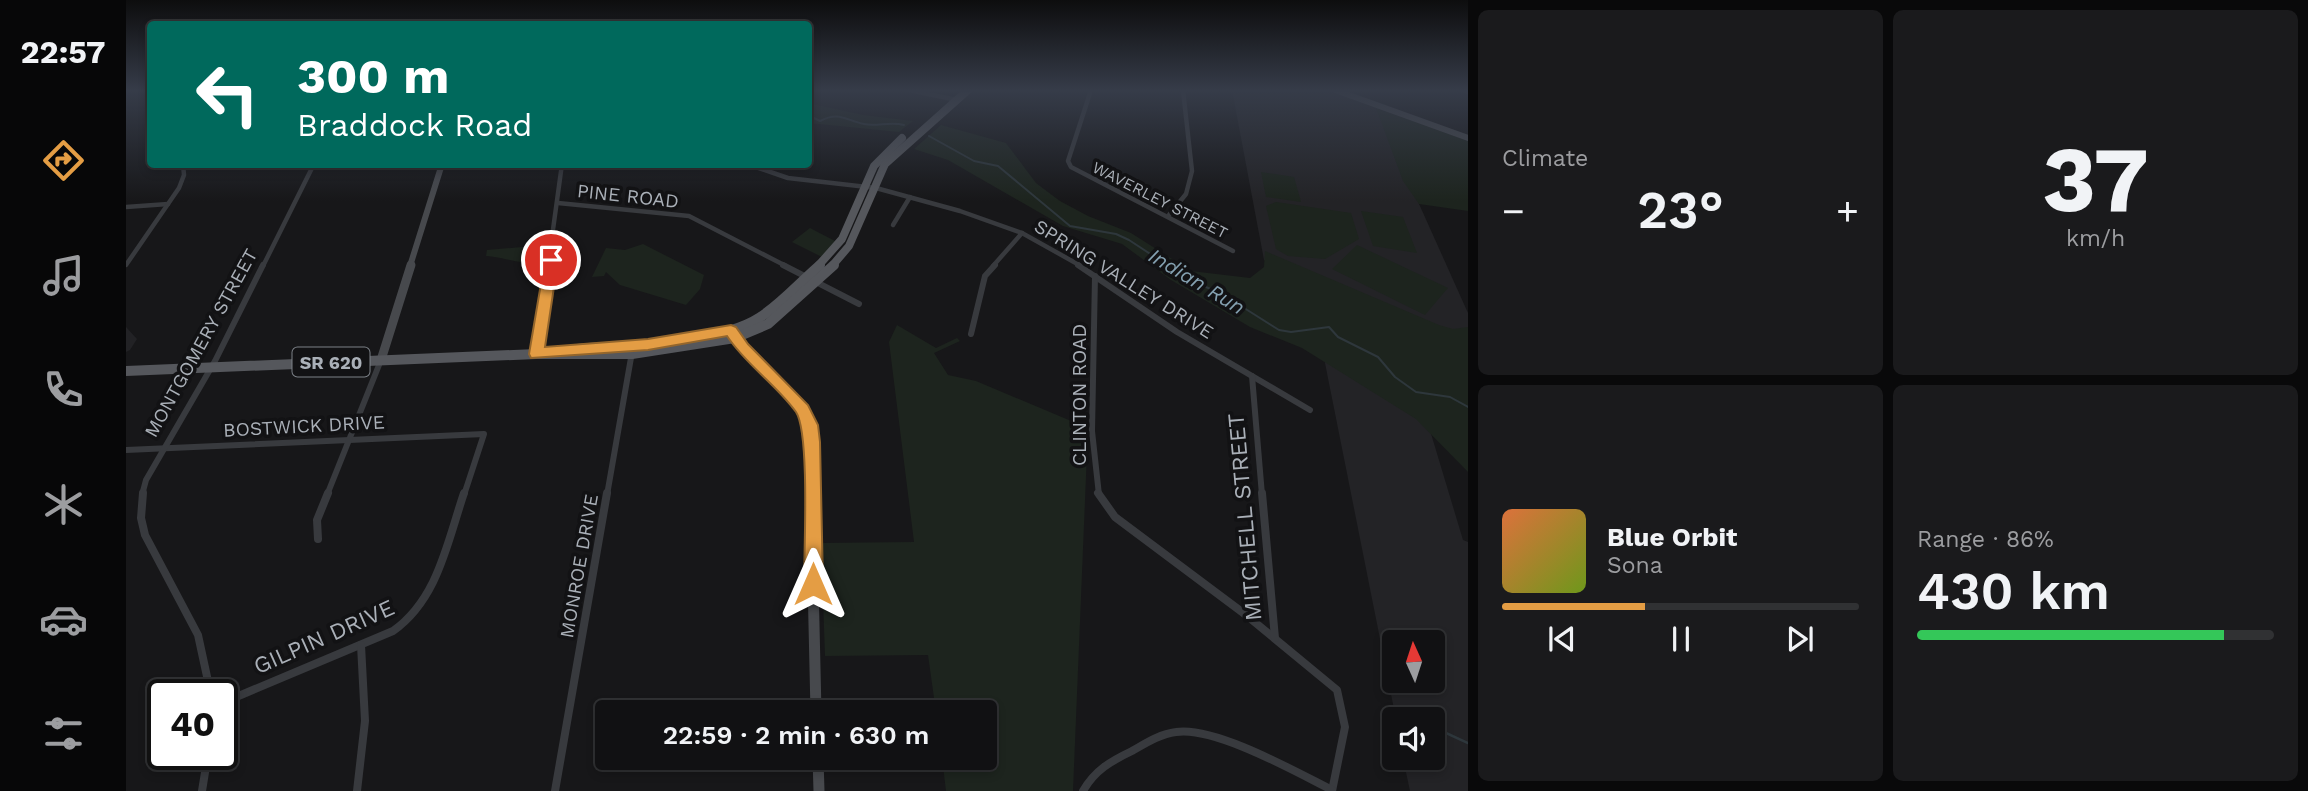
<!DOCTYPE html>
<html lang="en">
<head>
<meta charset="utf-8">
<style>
  body { margin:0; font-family:"Work Sans",sans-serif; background:#1a1a1c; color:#f1f3f6; height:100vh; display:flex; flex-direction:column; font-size:26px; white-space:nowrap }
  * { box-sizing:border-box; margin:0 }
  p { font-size:23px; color:#9c9da0 }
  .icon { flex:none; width:38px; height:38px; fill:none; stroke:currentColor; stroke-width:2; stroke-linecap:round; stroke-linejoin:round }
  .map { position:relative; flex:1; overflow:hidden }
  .drawer { display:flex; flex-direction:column; gap:10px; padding:10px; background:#09090a; width:840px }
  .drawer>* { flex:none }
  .hud { position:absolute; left:21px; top:21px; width:665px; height:147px; border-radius:7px; box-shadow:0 4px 10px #0003,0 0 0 2px #303133; background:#00695c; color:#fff; overflow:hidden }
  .needle { width:46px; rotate:357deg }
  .tools { position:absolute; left:1256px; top:630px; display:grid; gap:14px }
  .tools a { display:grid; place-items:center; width:63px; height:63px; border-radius:7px; background:#111113; box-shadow:0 4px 10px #0003,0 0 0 2px #303133; font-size:35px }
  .speed { position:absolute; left:21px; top:679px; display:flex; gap:14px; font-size:35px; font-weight:700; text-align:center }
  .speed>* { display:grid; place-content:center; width:91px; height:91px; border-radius:50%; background:#111113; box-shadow:0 4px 10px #0003,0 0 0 2px #303133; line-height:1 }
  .speed .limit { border:4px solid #111; border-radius:10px; background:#fff; color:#111 }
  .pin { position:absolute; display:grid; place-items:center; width:60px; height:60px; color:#fff; margin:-30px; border:4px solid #fff; border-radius:50%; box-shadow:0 2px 7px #0007 }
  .me { position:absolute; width:77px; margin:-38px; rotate:0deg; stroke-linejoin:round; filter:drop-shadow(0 0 5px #0008) }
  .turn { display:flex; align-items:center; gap:24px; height:147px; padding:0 35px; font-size:32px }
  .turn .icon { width:91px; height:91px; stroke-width:2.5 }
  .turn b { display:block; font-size:49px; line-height:60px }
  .big { font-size:52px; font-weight:600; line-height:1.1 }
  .drawer .tile { flex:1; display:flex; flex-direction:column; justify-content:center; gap:10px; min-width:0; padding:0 24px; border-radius:10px; background:#1a1a1c }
  .drawer .dial { align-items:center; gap:0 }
  .dial b { font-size:91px; line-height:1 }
  .song { display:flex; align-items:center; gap:21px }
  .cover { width:84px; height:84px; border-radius:10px; background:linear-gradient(135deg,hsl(20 70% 55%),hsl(80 70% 35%)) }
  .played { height:7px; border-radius:4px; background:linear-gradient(90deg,#e49d44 40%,#303133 40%) }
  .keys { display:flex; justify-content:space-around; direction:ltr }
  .heat { display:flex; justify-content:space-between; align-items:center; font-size:38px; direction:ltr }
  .charge { height:10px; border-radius:5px; background:linear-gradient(90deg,#34c759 86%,#303133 0) }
  .drawer .tiles { flex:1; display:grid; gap:10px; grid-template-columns:repeat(2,1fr) }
  .trip { position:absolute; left:469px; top:700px; width:402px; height:70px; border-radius:7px; background:#111113; box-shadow:0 4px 10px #0003,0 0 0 2px #303133; font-weight:600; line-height:70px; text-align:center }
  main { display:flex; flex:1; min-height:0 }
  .tabs { display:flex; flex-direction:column; width:126px; justify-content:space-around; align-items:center; background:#070708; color:#9c9da0 }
  .tabs .icon { width:49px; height:49px }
  .tabs .selected { color:#e49d44 }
  .tabs b { font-size:32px; color:#f1f3f6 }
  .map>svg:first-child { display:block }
  .built { fill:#232326; fill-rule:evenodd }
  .green { fill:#1d241e }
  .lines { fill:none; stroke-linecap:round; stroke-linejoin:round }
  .stream-far1 { stroke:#2e373c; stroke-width:2 }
  .stream { stroke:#2e373c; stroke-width:2.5 }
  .street-far2 { stroke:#383a3e; stroke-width:4.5 }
  .street-far1 { stroke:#383a3e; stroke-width:6 }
  .street { stroke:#383a3e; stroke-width:8 }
  .secondary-far2 { stroke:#47494d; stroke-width:6 }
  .secondary-far1 { stroke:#47494d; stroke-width:9 }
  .secondary { stroke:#47494d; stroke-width:11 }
  .primary-far1 { stroke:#55575c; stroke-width:8 }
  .primary { stroke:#55575c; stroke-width:10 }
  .shaded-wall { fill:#222225 }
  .route { fill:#e49d44; stroke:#94662c; stroke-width:2 }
  .labels { text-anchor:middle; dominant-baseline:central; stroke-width:7; stroke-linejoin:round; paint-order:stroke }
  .far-street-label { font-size:16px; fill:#aab0b8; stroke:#121214 }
  .shield { fill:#121214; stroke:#7c8187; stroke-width:2 }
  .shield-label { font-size:18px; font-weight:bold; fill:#aab0b8 }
  .street-label { font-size:19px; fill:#aab0b8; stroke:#121214 }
  .water-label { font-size:21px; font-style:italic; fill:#84a0b0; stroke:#121214 }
  .near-street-label { font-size:23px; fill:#aab0b8; stroke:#121214 }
</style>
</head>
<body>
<main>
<nav class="tabs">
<b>22:57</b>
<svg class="icon selected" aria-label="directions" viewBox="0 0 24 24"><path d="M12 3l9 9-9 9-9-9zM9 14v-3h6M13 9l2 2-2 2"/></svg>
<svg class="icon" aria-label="music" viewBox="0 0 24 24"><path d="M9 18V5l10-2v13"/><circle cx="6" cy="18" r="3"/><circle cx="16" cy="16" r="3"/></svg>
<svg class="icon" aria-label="phone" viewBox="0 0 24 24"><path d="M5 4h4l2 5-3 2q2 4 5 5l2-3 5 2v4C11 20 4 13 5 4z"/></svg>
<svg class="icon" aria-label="climate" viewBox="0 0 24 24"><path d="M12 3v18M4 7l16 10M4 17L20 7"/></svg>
<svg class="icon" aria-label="car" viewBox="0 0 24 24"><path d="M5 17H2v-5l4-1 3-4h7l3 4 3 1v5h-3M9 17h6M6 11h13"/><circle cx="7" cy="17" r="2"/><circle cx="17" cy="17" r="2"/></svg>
<svg class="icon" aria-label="filters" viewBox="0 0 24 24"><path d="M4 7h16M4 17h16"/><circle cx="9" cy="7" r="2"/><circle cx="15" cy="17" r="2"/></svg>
</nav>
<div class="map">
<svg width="1342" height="791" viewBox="0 0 1342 791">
  <rect width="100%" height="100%" fill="#171719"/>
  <g class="built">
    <path d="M1106 90H1201L1250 108 1342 313V364L1138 260Z"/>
    <path d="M1197 353 1300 417 1337 540 1342 542V791H1284L1277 758H1307V719H1270ZM1269 642H1307V681H1269Z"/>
  </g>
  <g class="green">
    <path d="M682 103 737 115 787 121 773 132 683 123Z"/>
    <path d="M1250 108 1342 141V211L1293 204 1277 181Z"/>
    <path d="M815 125 880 143 910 183 934 201 962 216 1005 233 1065 271 1124 278 1138 267 1139 251 1313 325 1327 329 1342 327V472L1290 419 1176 348 1124 327 1045 280 996 244 937 226 822 160 788 149Z"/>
    <path d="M1135 172 1168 177 1175 202 1140 197Z"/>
    <path d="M1150 202 1225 213 1233 239 1199 259 1162 256 1150 249 1140 206Z"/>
    <path d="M1235 211 1277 217 1291 253 1247 246Z"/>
    <path d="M684 228 709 241 696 257 666 242Z"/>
    <path d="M517 244 578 275 574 289 560 305 494 285 480 272 478 276 466 277 480 248 499 250Z"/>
    <path d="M420 245 418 263C392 265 384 258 360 256L361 250Z"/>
    <path d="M1231 245 1322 288 1299 315 1206 269Z"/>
    <path d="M771 325 810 348 831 338 834 341 808 353 822 375 850 381 957 426 961 452 947 791H820L816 758H859V712H810L802 655 699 656 695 543 788 542 763 342Z"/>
  </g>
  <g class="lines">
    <g class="stream-far1">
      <path d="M682 115 694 121C713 111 719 120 738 124 751 127 764 121 778 125"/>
      <path d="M803 136 848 161 872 166 944 226 990 234 1003 240 1064 280 1096 294 1153 330 1165 332 1203 327 1212 337 1252 357 1269 377 1290 392 1324 397 1342 407"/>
    </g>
    <g class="stream">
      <path d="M1271 707 1292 719"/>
      <path d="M1307 727 1342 743"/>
    </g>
    <g class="street-far2">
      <path d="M783 90 831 100"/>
      <path d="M965 90 942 161 945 167 1107 251"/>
      <path d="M1337 90 1342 92"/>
      <path d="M621 164 662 178 750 188 834 211 896 233 955 266"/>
      <path d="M432 203 563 216 660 266"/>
      <path d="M0 207 42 204"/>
      <path d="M1043 215 1060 194 1066 171 1057 90"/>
      <path d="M767 225 784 197"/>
      <path d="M0 265 53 188 58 175 57 164"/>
      <path d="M137 266 188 164"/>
      <path d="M422 266 436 164"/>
      <path d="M867 266 896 233"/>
    </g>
    <g class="street-far1">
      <path d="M657 265 733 304"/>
      <path d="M952 265 1051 332 1184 410"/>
      <path d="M969 276 966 431 973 495"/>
      <path d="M845 334 859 276 869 265"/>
      <path d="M410 354 422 265"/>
      <path d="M1126 376 1136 495"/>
      <path d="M0 450 358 434 338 495"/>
      <path d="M16 495 20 480 89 361 137 265"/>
      <path d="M201 495 255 360"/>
      <path d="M481 495 506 352"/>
    </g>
    <g class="street">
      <path d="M17 493 15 518 19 535 72 635 85 695"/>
      <path d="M972 493 989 517 1120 615 1211 690 1219 727 1206 791"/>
      <path d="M1136 493 1149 638"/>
      <path d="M192 539 191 520 202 493"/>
      <path d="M96 703 267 631C312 599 321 543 338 493"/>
      <path d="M76 791 82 754"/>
      <path d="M231 791 239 721 235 645"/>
      <path d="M429 791 481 493"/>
      <path d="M957 791C969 770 985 761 1006 751 1020 743 1034 734 1050 732 1089 726 1170 772 1206 790"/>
    </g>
    <g class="secondary-far2">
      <path d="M1209 90 1342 138"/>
      <path d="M284 266 316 164"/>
    </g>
    <g class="secondary-far1">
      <path d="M607 334 678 412 684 425 685 495"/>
      <path d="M255 360 285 265"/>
    </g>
    <g class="secondary">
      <path d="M685 493 690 712"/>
      <path d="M692 758 693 791"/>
    </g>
    <g class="primary-far1">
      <path d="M692 266 716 239 748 166 776 138"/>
      <path d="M706 266 723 246 759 164 842 90"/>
    </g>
    <g class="primary">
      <path d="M451 349C499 345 593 344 633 318 655 304 674 282 694 265"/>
      <path d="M0 371 410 354H506L609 338 642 324 708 265"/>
    </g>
  </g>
  <path class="shaded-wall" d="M0 327 11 339 4 350 0 352Z"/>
  <linearGradient id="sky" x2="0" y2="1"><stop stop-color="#0d0d0e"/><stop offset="0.45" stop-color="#363c49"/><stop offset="1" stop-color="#363c49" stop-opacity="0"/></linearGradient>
  <rect width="1342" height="201" fill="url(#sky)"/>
  <path class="route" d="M425 255 432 260 419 347 522 339 605 325 610 327 622 344 682 405 692 425 694 442 697 584 694 591 687 593 681 591 678 584C678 553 684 433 670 412 650 384 620 365 601 336L522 350 405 358 403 354 419 260Z"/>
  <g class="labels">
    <g class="far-street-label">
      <text transform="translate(1034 200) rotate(27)">WAVERLEY STREET</text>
    </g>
    <rect class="shield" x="166.5" y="347.5" width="77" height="29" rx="5"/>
    <g class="shield-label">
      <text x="205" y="362">SR 620</text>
    </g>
    <g class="street-label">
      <text transform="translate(502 196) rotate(6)">PINE ROAD</text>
      <text transform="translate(998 279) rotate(32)">SPRING VALLEY DRIVE</text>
      <text transform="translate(75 343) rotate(-61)">MONTGOMERY STREET</text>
      <text transform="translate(953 395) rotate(-90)">CLINTON ROAD</text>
      <text transform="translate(178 426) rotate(-3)">BOSTWICK DRIVE</text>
      <text transform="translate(453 566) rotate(-80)">MONROE DRIVE</text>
    </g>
    <g class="water-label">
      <text transform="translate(1071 281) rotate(31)">Indian Run</text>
    </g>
    <g class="near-street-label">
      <text transform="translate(1119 517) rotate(-95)">MITCHELL STREET</text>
      <text transform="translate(198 637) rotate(-24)">GILPIN DRIVE</text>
    </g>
  </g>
</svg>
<div class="tools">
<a><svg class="needle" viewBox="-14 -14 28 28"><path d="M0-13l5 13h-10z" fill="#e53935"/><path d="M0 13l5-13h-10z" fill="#9c9da0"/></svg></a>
<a><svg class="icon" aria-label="sound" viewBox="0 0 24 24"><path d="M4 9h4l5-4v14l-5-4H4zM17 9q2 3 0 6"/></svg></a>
</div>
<div class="speed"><div class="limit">40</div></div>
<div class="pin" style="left:425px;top:260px;background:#d93025"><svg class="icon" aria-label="arrive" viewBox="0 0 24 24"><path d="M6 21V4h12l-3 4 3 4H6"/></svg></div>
<svg class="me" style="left:687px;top:584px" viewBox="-20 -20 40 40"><path d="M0-17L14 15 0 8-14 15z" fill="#e49d44" stroke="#fff" stroke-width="4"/></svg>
<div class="trip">22:59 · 2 min · 630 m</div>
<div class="hud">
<div class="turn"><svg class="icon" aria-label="left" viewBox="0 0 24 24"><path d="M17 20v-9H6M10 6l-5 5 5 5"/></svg><div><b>300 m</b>Braddock Road</div></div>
</div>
</div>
<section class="drawer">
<div class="tiles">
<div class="tile"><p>Climate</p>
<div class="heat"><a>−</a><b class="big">23°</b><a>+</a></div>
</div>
<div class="tile dial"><b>37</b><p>km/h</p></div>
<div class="tile">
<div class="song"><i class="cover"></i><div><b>Blue Orbit</b><p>Sona</p></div></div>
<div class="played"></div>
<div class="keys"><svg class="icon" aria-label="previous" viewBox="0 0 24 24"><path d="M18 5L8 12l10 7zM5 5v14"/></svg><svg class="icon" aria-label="pause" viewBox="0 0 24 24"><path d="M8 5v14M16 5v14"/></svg><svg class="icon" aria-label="next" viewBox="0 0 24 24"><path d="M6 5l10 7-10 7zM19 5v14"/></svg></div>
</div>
<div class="tile"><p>Range · 86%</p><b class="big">430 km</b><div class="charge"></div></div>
</div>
</section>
</main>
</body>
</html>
